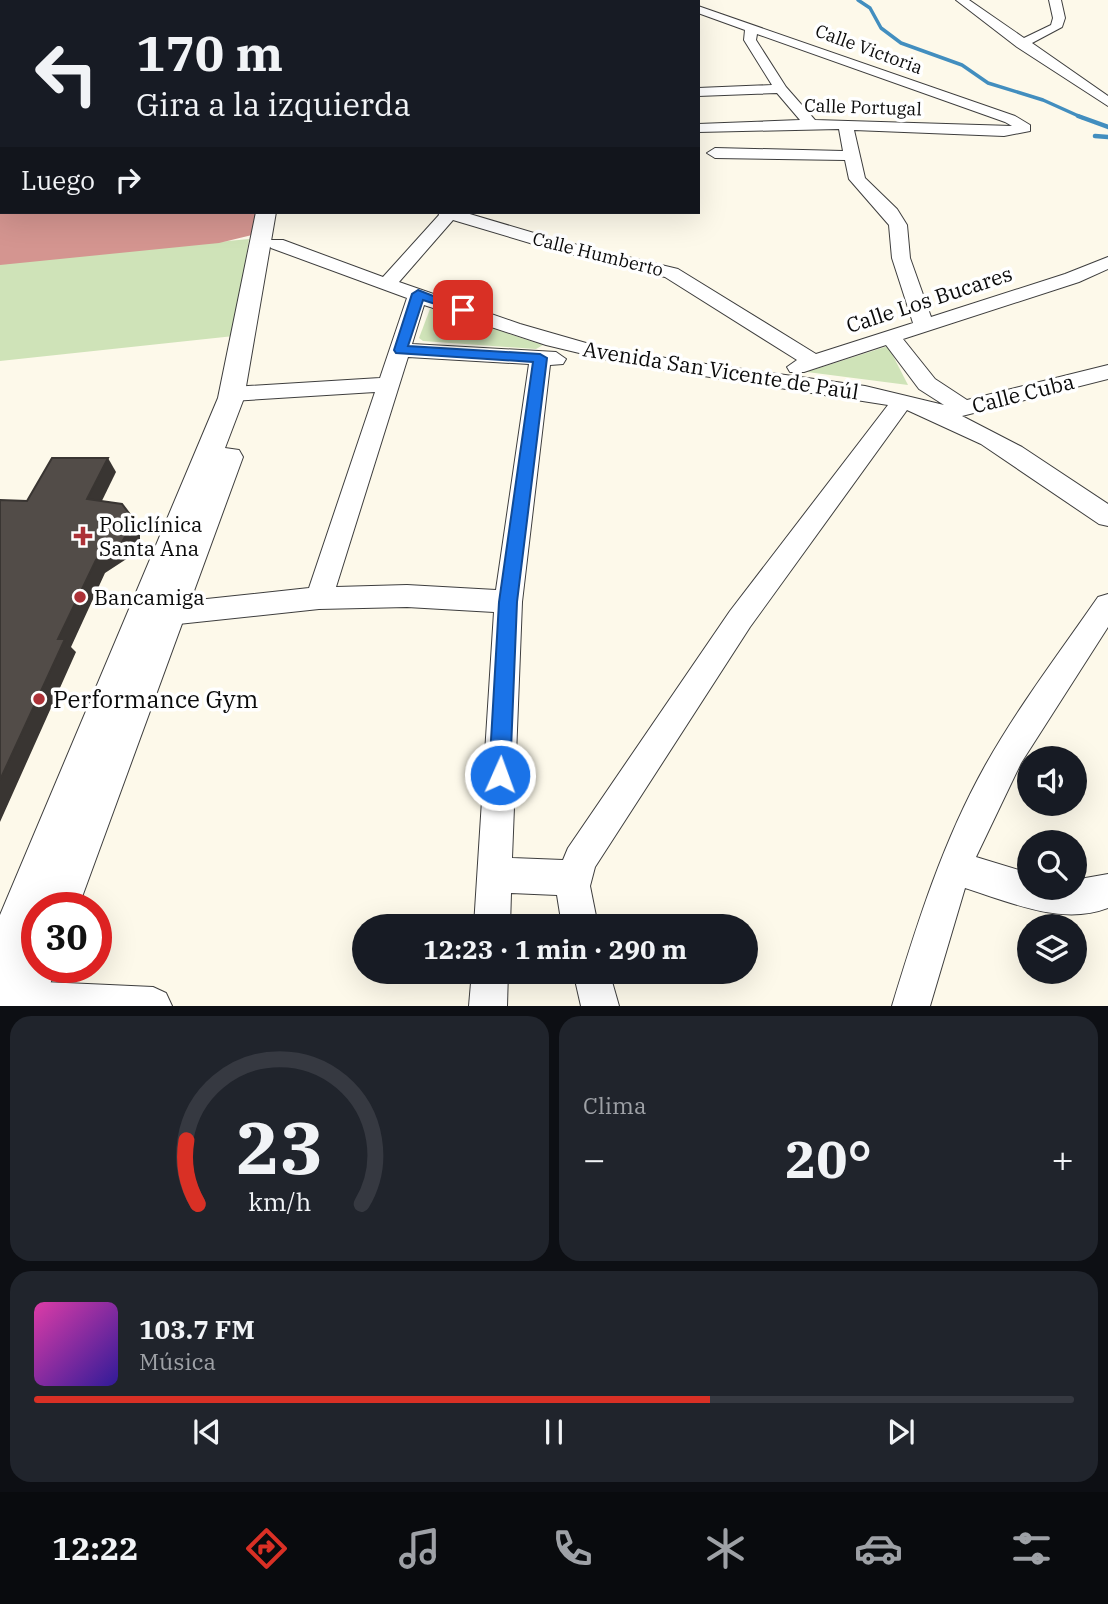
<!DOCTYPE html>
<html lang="es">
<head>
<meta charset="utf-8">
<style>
  body { margin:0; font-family:"IBM Plex Serif",serif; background:#20242c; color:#f1f3f6; height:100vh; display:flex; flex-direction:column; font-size:26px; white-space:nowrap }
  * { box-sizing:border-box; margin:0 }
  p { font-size:23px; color:#9ea1a6 }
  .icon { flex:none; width:38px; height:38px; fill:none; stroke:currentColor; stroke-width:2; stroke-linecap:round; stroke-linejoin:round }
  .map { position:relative; height:1006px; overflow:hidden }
  .details { display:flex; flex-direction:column; gap:10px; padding:10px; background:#0d0f14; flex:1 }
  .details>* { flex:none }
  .banner { position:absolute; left:0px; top:0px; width:700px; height:214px; box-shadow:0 7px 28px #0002; background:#171b24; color:#f1f3f6; overflow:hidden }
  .fabs { position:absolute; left:1017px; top:746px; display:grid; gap:14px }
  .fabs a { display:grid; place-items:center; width:70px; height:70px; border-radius:50%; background:#171b24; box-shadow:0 7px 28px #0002; font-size:35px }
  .speed { position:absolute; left:21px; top:892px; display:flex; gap:14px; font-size:35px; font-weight:700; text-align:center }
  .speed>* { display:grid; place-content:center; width:91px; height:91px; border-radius:50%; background:#171b24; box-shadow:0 7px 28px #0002; line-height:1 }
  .speed .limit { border:10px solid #d22; background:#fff; color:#111 }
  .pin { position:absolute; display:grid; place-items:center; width:60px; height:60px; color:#fff; margin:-30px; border-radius:14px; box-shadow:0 4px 10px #0006 }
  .me { position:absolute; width:77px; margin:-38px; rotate:2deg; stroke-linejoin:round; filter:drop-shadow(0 0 5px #0008) }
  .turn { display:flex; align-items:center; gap:24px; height:147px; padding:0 21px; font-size:32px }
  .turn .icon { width:91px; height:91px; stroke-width:2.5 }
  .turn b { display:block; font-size:49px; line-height:60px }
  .then { display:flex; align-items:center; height:66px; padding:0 21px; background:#0003; gap:14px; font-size:26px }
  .big { font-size:52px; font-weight:700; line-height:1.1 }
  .details .widget { flex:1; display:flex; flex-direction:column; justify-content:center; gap:10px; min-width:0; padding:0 24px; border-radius:21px; background:#20242c }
  .details .dial { align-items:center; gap:0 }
  .dial svg { height:182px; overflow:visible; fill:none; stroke:#363941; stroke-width:7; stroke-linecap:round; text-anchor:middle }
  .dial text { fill:#f1f3f6; stroke:none }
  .song { display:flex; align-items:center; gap:21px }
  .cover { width:84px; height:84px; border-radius:10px; background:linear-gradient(135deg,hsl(320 70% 55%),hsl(250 70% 35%)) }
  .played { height:7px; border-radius:4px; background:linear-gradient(90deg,#d93025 65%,#363941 65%) }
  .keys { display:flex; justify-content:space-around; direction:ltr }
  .heat { display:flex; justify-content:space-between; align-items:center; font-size:38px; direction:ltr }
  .details .tiles { flex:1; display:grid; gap:10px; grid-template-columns:1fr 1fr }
  .widget:last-child { grid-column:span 2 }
  .trip { position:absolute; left:352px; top:914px; width:406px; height:70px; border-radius:35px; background:#171b24; box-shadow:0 7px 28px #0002; font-weight:700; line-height:70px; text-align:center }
  .dock { display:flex; height:112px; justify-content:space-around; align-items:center; background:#090b0e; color:#9ea1a6 }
  .dock .icon { width:49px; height:49px }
  .dock .selected { color:#d93025 }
  .dock b { font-size:32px; color:#f1f3f6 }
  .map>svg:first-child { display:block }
  .green { fill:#cfe3b8 }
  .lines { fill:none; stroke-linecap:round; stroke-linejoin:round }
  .stream-far1 { stroke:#428ebf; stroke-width:3.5 }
  .stream { stroke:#428ebf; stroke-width:4.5 }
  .runway { fill:#d49590; fill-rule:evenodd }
  .minor-casing { stroke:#3e3e3e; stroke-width:2 }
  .tertiary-casing { stroke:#3e3e3e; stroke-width:2 }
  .minor { fill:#fff; fill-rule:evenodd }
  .tertiary { fill:#fff; fill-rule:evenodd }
  .wall { fill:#47413e }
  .shaded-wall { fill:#393532 }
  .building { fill:#524c48; stroke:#393532; stroke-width:2 }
  .route { fill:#1a73e8; stroke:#114b97; stroke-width:2 }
  .poi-dot { fill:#ac3137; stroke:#fff; stroke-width:2.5 }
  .labels { text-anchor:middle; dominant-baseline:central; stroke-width:7; stroke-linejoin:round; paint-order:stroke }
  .far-street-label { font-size:18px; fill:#0b0b0b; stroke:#fff }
  .street-label { font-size:21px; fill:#0b0b0b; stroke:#fff }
  .poi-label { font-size:21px; fill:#0b0b0b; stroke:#fff; text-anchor:start }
  .near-poi-label { font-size:24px; fill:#0b0b0b; stroke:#fff; text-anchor:start }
</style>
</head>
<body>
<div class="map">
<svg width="1108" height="1006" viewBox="0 0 1108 1006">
  <rect width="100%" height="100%" fill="#fdf9ea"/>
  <g class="green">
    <path d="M249 239 234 336 0 361V263Z"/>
    <path d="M430 309H434L543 345 536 349 423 341 419 338Z"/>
    <path d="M888 346 908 385 807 372Z"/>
  </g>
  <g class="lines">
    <path class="stream-far1" d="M858 0 870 8 881 28 901 43 962 65 988 83 1043 100 1083 118"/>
    <g class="stream">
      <path d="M1078 116 1108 127"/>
      <path d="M1095 136 1108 137"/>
    </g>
    <path class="runway" d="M0 207 2 212H264L266 215 252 235 219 243 0 265Z"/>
    <defs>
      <g id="minor">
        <path d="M28 0H40L27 2Z"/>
        <path d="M167 0H179L166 2Z"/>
        <path d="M216 0H263L215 2Z"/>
        <path d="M409 0H437L438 1 411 2Z"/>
        <rect x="607" y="0" width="12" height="2"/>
        <path d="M660 0H677L678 2H662Z"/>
        <path d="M956 0H969L1024 38 1051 25 1053 18 1049 0H1061L1065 18 1062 27 1032 43 1108 96V106L1017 47Z"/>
        <path d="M698 6 1015 116 1030 125V131L1004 136 854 130 865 178 897 209 907 225 910 258 931 317 1065 274 1108 257V269L1079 282 903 339 935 379 967 400 1108 365V379L962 416 1022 447 1108 504V526L1099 524 981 444 907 410 750 627 595 867 590 886 598 926H562L557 895 511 893 510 926H474L494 612 407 607 319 609 169 625 159 622 155 614 159 606 169 603 309 588 375 392 232 401 224 399 221 394 224 389 232 387 380 378 407 298 271 248 268 244 271 240H283L383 277 439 215 438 212H463L561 241 678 269 816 354 913 323 892 258 889 225 849 179 845 160 715 158 707 153 715 148 843 151 839 129 698 132V124L800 120 777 93 698 96V88L772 85 744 40 745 30 698 13ZM757 34 1005 122 1012 126 815 120 786 87 756 40ZM453 220 550 249 665 277 797 360 787 367 790 372H804L886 345 919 389 944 405 865 386 677 360 593 345 520 324 399 282ZM424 305 546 345 621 363 888 405 730 611 568 848 563 860 512 858 522 602 550 365 563 364 566 359 556 352 412 344ZM408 357 529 364 496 590 407 585 336 587Z"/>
        <rect x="0" y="13" width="2" height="8"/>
        <path d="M1108 594V627L1021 763 976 857 1029 873V887H1074V880L1108 874V908C1061 926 1010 902 965 888L930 1006H892C917 924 943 841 985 766 1018 707 1060 652 1098 597Z"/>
        <path d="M472 971H508L507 1006H469Z"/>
        <path d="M573 971H609L619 1006H581Z"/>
        <path d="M0 980 153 987 166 993 172 1006H0Z"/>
      </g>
      <g id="tertiary">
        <rect x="295" y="0" width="14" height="2"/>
        <path d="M256 212H276L244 398 225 448 239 450 243 457 78 908H37L33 939 37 938V968H56L42 1006H0L3 989 0 990V915L218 398Z"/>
      </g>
    </defs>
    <use href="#minor" class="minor-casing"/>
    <use href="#tertiary" class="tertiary-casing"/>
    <use href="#minor" class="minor"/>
    <use href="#tertiary" class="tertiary"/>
  </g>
  <g class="wall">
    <path d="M0 0H27L26 2H2V5H0Z"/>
    <path d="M34 0H117L74 2H35Z"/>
  </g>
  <g class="shaded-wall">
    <path d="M108 458 116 472 96 513 87 499Z"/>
    <path d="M132 517 140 531V539L131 556 105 573 71 647 76 652 0 822V780L58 639 96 560Z"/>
  </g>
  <path class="building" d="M52 458H108L87 499 122 504 132 517V525L122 542 96 560 58 639H65L0 780V500L27 501Z"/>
  <path class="route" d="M418 290 469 310 463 313 423 300 408 346 540 354 547 358 517 602 510 775 507 782 500 785 492 782 489 775 499 602 533 362 396 353 394 350 412 294Z"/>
  <g class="poi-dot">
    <path d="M79.5 525.5h7v7h7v7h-7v7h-7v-7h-7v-7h7z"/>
    <circle cx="80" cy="597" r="7"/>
    <circle cx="39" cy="699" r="7"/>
  </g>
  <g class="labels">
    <g class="far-street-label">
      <text transform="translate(869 49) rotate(20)">Calle Victoria</text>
      <text transform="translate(863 107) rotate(2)">Calle Portugal</text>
      <text transform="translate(598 254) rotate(14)">Calle Humberto</text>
    </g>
    <g class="street-label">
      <text transform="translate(929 299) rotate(-18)">Calle Los Bucares</text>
      <text transform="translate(721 370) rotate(9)">Avenida San Vicente de Paúl</text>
      <text transform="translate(1023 393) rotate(-14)">Calle Cuba</text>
    </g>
    <g class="poi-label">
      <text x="99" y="524">Policlínica<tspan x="99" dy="24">Santa Ana</tspan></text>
      <text x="94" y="597">Bancamiga</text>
    </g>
    <g class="near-poi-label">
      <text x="53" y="699">Performance Gym</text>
    </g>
  </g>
</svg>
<div class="fabs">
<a><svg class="icon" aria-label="sound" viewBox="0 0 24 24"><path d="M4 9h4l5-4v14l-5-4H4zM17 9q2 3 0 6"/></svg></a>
<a><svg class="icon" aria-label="search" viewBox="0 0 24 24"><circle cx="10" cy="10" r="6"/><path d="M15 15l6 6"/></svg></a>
<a><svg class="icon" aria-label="layers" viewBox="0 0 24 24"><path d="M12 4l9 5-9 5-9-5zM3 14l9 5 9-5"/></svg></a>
</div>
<div class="speed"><div class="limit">30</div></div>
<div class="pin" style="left:463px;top:310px;background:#d93025"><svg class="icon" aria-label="arrive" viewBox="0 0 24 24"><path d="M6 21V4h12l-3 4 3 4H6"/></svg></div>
<svg class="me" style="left:500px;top:775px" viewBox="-20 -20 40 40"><circle r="17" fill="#1a73e8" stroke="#fff" stroke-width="3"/><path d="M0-11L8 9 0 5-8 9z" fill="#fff"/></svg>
<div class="trip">12:23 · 1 min · 290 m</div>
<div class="banner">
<div class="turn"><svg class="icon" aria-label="left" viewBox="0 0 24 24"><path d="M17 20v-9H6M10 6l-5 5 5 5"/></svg><div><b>170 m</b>Gira a la izquierda</div></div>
<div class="then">Luego<svg class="icon" aria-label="right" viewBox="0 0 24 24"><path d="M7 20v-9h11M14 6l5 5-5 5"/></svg></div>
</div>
</div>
<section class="details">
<div class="tiles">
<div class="widget dial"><svg viewBox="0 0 100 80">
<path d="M14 69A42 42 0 1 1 86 69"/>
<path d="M14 69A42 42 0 0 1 9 41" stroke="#d93025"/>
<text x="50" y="56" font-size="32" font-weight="700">23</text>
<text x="50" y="72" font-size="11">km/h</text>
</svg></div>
<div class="widget"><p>Clima</p>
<div class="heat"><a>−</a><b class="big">20°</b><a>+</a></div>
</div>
<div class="widget">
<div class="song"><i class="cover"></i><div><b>103.7 FM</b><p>Música</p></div></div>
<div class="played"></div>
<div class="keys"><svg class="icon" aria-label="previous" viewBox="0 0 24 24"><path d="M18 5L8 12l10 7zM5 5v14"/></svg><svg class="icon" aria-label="pause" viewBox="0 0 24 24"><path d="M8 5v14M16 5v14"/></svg><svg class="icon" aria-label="next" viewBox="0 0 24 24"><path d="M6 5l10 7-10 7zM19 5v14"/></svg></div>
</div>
</div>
</section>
<nav class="dock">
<b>12:22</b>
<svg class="icon selected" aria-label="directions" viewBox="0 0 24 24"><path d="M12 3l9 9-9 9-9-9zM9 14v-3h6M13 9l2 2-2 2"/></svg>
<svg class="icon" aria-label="music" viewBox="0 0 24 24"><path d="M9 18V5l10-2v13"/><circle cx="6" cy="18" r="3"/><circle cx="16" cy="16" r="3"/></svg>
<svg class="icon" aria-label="phone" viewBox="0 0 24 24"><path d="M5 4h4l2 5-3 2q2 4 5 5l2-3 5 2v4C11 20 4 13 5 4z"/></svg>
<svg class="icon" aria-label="climate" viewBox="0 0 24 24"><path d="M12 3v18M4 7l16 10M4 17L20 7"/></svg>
<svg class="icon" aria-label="car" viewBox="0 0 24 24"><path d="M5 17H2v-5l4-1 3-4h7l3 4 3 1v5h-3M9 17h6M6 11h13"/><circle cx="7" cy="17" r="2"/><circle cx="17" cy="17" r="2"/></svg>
<svg class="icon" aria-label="filters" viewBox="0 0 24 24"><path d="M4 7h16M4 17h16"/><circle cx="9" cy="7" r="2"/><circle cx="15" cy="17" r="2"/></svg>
</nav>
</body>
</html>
